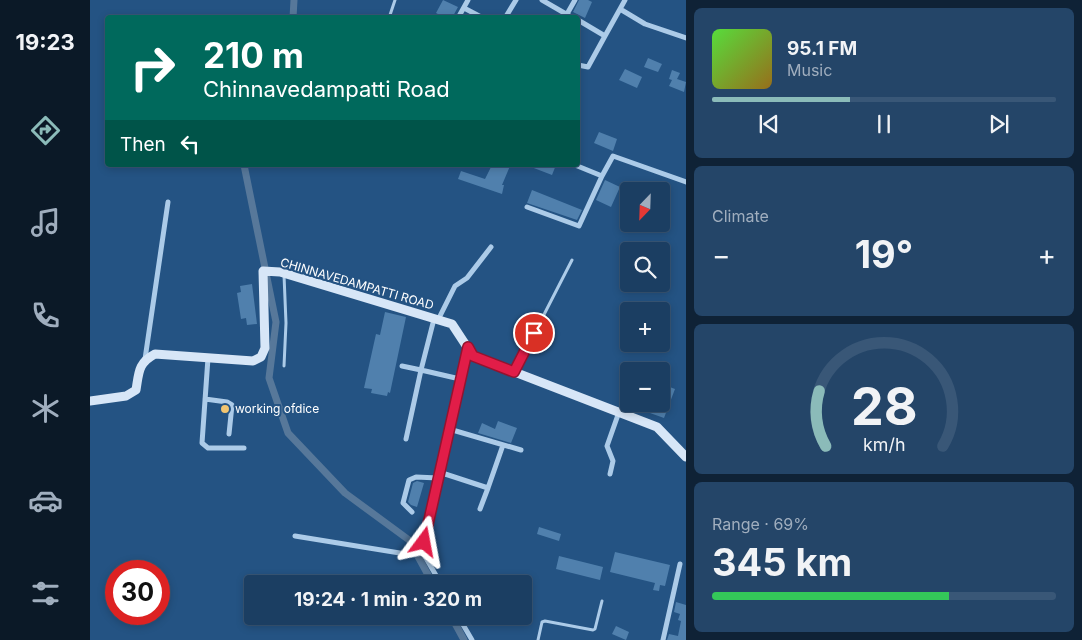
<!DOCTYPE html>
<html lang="en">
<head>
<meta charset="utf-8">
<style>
  body { margin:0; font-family:Inter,sans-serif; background:#244568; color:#f1f3f6; height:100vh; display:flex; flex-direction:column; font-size:19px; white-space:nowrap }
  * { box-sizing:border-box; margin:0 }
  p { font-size:16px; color:#a0aebe }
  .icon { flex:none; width:28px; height:28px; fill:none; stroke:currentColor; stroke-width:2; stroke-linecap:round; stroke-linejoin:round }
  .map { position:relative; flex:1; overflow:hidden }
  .details { display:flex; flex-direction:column; gap:8px; padding:8px; background:#0f2236; width:396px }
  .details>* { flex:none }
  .hud { position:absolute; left:15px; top:15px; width:475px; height:152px; border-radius:5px; box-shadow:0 2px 8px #0003,0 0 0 1px #395777; background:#00695c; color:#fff; overflow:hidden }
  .needle { width:32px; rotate:203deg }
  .tools { position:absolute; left:530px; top:182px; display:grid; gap:10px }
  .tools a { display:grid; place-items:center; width:50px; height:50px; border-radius:5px; background:#1b3e62; box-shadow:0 2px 8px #0003,0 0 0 1px #395777; font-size:25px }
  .speed { position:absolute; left:15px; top:560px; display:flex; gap:10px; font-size:25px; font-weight:700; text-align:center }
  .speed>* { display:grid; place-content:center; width:65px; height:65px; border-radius:50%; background:#1b3e62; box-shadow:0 2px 8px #0003,0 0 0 1px #395777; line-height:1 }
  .speed .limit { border:8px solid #d22; background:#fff; color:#111 }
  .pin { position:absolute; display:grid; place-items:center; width:42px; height:42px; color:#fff; margin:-21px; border:2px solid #fff; border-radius:50%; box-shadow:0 1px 5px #0007 }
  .me { position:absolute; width:55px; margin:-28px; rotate:13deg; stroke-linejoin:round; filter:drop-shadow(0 0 4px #0008) }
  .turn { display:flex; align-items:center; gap:18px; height:105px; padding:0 15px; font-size:22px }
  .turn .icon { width:65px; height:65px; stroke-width:2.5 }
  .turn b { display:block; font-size:35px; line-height:42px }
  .then { display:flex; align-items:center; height:48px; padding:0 15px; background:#0003; gap:10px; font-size:19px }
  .big { font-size:38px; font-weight:700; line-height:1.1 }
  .details .card { flex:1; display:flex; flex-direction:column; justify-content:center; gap:8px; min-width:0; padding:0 18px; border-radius:8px; background:#244568 }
  .details .dial { align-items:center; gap:0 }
  .dial svg { height:130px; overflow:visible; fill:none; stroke:#395777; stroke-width:7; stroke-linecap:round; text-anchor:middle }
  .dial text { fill:#f1f3f6; stroke:none }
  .song { display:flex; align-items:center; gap:15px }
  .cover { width:60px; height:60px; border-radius:8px; background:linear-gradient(135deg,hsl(110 70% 55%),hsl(40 70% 35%)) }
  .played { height:5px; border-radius:2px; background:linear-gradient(90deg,#8bbbb9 40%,#395777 40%) }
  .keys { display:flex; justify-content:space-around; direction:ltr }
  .heat { display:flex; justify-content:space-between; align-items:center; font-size:28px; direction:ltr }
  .charge { height:8px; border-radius:4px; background:linear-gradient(90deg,#34c759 69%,#395777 0) }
  .trip { position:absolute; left:154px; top:575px; width:288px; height:50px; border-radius:5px; background:#1b3e62; box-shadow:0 2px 8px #0003,0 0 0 1px #395777; font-weight:700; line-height:50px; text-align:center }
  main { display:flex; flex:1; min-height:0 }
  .menu { display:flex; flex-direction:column; width:90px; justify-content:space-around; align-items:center; background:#0b1927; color:#a0aebe }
  .menu .icon { width:35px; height:35px }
  .menu .active { color:#8bbbb9 }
  .menu b { font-size:22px; color:#f1f3f6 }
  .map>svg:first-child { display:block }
</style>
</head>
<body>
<main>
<nav class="menu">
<b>19:23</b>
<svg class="icon active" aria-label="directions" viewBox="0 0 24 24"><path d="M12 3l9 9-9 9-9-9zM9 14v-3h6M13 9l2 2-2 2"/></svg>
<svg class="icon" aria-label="music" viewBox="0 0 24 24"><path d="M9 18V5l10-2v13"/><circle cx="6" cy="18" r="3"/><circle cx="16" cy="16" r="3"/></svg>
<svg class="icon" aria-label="phone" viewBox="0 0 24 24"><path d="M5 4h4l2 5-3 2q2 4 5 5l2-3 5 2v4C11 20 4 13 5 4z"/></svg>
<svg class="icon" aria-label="climate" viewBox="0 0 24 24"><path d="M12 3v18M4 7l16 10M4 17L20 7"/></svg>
<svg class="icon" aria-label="car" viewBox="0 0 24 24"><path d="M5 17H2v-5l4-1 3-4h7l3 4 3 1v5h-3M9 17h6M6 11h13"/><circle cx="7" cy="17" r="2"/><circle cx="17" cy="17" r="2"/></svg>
<svg class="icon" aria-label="filters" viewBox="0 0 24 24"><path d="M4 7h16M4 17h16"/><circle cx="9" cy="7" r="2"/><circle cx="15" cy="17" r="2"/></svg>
</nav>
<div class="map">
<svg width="596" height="640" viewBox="0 0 596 640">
  <rect width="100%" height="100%" fill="#245383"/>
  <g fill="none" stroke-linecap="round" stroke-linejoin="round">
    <path stroke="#57789a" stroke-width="7" d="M203 18 204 0
      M154 165 186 322 179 378 198 433 255 493 319 540 343 584
      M361 616 374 640"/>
  </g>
  <path fill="#5080ad" d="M353 0 368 7 362 18H356L346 13Z
    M489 0H498L502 2 495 18 483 12Z
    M558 58 572 64 568 72 554 67Z
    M535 69 552 77 547 88 529 80Z
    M582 70 590 73 587 79 596 82 594 92 579 86 582 80 579 79Z
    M509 132 527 139 523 151 504 143Z
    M402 165 420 166 412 185H414L412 194 368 179 371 171 395 179Z
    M436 165H466L462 175Z
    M515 180 530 187 521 207 506 200Z
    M442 190 492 210 487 220 437 203Z
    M162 284 167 324 157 325 156 318 151 319 147 293 151 292 150 286Z
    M295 312 316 317 300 393 298 392 297 396 281 393 282 389 274 388 286 334 290 335Z
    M577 386 585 389 574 418 560 413 563 404H571V395L574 396Z
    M408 421 427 428 421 443 388 433 392 423 405 429Z
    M327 481 334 483 327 507 321 505 318 502 323 483Z
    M449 527 471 534 469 541 447 534Z
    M525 552 580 565 575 586 570 585 569 591 563 590 565 583 520 572Z
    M469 556 513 567 510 580 466 569Z
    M586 602 596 605V640H577L579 634 588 636 591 621 588 620 590 614 584 612Z
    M526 626 539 632 536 640 522 634Z"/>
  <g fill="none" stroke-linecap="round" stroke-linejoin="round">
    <path stroke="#accbe8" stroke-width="3" d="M299 18 305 0
      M194 275 196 323 194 366
      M425 371 482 260
      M448 640 452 622 455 621 503 630 505 629 512 601"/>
    <path stroke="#accbe8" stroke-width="5" d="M452 0 483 18
      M374 8 393 18
      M530 9 555 24 596 38
      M477 14 485 0
      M368 18 378 0
      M415 18 426 0
      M488 20 515 36 498 67 488 65
      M515 36 535 0
      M485 165 512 176 523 156 596 182
      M437 207 489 226 512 176
      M344 319 331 370 370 379
      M348 320 365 286 377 278 401 247
      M118 358 112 443 118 448H154
      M55 359 78 202
      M312 366 331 370 316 439
      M115 399 137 402 142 405 139 434
      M359 429 431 450
      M349 472 398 488 413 445
      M520 474 523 461 517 446 529 412
      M390 509 398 488
      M322 512 313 503 319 480 326 477 348 478
      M205 536 322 555 333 553
      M351 584 333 553 334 542 377 349
      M368 616 382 640
      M573 640 590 564"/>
    <path stroke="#d7e6f7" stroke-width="9" d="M0 401 36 396 46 390C49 372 48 363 65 354L163 361 171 357 175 348 173 271 190 272 362 324 383 356 567 427 596 457"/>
  </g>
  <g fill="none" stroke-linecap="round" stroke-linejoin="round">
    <defs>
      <path id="route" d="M334 542 378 347 383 356 424 372 444 333"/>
    </defs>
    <use href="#route" stroke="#92132f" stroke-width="12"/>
    <use href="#route" stroke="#e11d48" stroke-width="9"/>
  </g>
  <circle fill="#f2c570" stroke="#245383" stroke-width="2" cx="135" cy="409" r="5"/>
  <g text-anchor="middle" stroke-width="4" stroke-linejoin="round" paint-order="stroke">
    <g font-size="12" fill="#fff" stroke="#245383">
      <text transform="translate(267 284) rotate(16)" y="4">CHINNAVEDAMPATTI ROAD</text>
    </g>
    <g font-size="12" fill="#fff" stroke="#245383" text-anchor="start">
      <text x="145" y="413">working ofdice</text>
    </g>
  </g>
</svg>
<div class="tools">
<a><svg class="needle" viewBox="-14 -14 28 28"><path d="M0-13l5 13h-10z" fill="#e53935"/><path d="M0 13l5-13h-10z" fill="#a0aebe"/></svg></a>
<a><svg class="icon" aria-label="search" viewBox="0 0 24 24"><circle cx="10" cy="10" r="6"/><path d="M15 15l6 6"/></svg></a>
<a>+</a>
<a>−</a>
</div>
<div class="speed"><div class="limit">30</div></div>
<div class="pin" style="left:444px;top:333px;background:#d93025"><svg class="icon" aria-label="arrive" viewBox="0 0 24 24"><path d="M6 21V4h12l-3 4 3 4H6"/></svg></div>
<svg class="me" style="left:334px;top:542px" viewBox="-20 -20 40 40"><path d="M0-17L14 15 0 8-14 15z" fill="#e11d48" stroke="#fff" stroke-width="4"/></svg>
<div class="trip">19:24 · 1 min · 320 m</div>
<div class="hud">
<div class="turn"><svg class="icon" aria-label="right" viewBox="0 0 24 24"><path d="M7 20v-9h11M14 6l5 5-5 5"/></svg><div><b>210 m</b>Chinnavedampatti Road</div></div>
<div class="then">Then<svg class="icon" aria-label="left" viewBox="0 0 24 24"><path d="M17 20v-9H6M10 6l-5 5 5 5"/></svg></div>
</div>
</div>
<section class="details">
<div class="card">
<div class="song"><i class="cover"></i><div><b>95.1 FM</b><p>Music</p></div></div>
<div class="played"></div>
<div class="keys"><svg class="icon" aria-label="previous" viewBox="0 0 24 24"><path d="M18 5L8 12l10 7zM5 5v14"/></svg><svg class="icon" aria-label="pause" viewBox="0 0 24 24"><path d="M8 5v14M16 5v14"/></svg><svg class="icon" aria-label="next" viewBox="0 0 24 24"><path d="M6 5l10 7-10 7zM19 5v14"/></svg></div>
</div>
<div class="card"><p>Climate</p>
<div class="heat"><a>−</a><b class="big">19°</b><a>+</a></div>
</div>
<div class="card dial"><svg viewBox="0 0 100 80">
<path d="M14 69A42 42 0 1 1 86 69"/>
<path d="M14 69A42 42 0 0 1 10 35" stroke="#8bbbb9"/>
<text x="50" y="56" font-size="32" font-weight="700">28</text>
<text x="50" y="72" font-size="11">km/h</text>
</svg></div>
<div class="card"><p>Range · 69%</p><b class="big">345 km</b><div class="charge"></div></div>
</section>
</main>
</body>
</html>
